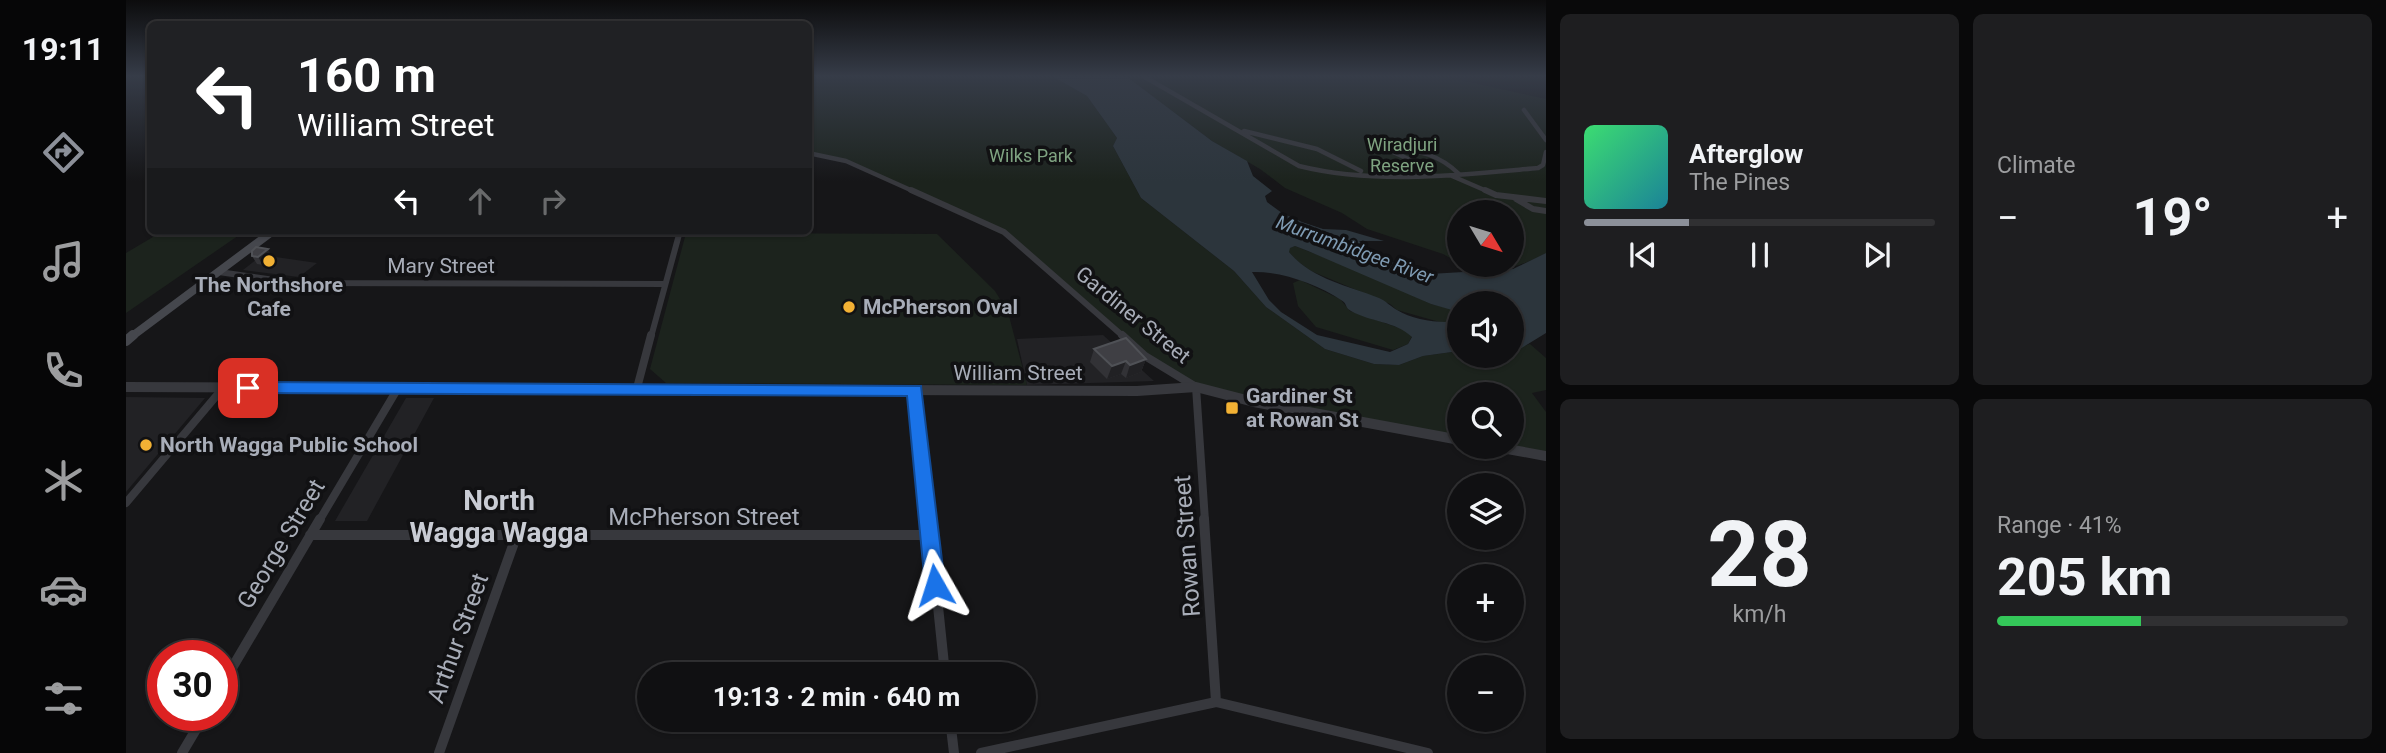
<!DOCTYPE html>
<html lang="en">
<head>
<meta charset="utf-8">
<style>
  body { margin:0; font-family:Roboto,sans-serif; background:#1e1e20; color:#f1f3f6; height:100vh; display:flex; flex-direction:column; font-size:26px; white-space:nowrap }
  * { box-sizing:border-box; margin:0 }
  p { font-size:23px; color:#9c9d9f }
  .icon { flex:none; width:38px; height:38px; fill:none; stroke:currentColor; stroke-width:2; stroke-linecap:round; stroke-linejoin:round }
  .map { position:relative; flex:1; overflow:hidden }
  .side { display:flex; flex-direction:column; gap:14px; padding:14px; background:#09090a; width:840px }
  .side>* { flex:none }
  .hud { position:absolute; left:21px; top:21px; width:665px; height:214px; border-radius:10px; box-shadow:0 2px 5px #0004,0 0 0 2px #303032; background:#202124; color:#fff; overflow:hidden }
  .needle { width:46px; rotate:128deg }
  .tools { position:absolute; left:1321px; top:200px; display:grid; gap:14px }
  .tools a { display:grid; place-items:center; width:77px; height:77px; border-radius:50%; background:#101012; box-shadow:0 2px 5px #0004,0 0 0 2px #303032; font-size:35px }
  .speed { position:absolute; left:21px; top:640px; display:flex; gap:14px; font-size:35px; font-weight:700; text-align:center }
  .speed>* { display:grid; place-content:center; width:91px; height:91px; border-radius:50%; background:#101012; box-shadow:0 2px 5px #0004,0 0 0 2px #303032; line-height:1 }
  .speed .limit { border:10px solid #d22; background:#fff; color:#111 }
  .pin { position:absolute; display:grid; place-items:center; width:60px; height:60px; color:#fff; margin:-30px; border-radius:14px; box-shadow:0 4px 10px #0006 }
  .me { position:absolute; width:77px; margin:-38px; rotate:354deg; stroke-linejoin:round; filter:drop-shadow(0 0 5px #0008) }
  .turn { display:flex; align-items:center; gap:24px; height:147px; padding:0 35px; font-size:32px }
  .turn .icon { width:91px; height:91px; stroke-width:2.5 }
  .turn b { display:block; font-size:49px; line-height:60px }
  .lanes { display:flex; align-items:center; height:66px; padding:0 35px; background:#0003; justify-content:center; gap:35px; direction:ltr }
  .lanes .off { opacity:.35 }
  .big { font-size:52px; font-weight:700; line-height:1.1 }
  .side .widget { flex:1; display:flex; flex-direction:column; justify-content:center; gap:10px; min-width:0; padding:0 24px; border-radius:10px; background:#1e1e20 }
  .side .dial { align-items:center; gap:0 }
  .dial b { font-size:91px; line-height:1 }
  .song { display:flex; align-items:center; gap:21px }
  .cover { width:84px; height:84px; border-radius:10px; background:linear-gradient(135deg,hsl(140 70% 55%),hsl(190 70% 35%)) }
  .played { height:7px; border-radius:4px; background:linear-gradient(90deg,#8c9099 30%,#303032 30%) }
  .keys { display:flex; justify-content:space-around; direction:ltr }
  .heat { display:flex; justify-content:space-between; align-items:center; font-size:38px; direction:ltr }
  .charge { height:10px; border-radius:5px; background:linear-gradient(90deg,#34c759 41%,#303032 0) }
  .side .tiles { flex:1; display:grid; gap:14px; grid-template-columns:repeat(2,1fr) }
  .trip { position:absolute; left:511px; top:662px; width:399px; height:70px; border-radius:35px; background:#101012; box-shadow:0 2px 5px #0004,0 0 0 2px #303032; font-weight:700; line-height:70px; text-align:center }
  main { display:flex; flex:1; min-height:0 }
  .tab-bar { display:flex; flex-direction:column; width:126px; justify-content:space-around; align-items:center; background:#060607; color:#9c9d9f }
  .tab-bar .icon { width:49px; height:49px }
  .tab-bar .on { color:#8c9099 }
  .tab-bar b { font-size:32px; color:#f1f3f6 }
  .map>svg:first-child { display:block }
</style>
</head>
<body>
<main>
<nav class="tab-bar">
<b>19:11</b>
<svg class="icon on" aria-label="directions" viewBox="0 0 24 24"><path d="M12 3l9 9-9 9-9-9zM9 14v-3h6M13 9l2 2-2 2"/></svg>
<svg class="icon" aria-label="music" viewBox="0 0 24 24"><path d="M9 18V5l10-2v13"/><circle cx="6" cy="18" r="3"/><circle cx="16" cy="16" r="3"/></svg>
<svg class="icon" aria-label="phone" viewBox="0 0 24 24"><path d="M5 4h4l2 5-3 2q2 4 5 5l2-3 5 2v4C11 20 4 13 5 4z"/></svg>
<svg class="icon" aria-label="climate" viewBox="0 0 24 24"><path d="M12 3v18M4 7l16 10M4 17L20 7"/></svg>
<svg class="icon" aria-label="car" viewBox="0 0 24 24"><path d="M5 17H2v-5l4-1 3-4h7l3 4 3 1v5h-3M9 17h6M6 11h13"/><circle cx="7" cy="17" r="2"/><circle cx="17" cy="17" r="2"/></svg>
<svg class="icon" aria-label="filters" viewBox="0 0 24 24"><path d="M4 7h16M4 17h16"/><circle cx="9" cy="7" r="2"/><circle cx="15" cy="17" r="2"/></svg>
</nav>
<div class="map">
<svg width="1420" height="753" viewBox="0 0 1420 753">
  <rect width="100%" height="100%" fill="#161618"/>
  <path fill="#222225" d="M136 255 191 263 173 277 117 270Z
    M977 335 1028 381 901 385 891 339Z
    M0 397 79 398 0 492Z
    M280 398H308L241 521H209Z"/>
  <path fill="#1c231d" d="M683 76H926L961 96 991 138 987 146 1015 198 1108 271 1140 307 1199 349 1248 364 1273 365 1297 356 1333 351 1334 355H1386V350L1404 344 1420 358V390L1406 393 1420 412V456L1386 446V394H1334L1333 440 1105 398 1033 367 888 240 720 161 683 153Z
    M1000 76H1315L1420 99V253C1395 267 1364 277 1336 264H1386V212H1334L1333 263 1317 254 1241 229 1216 213 1159 188 1134 169 1086 141Z
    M37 231H119L0 313V253Z
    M560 233 811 234 869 291 882 312 901 385 540 383 524 369Z
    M1169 246 1246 276 1305 304 1330 310 1333 312V321L1317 323 1271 310 1264 304 1185 271 1170 260 1163 252V248Z
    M1174 280 1214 299 1224 311 1279 330 1286 336 1282 344 1267 350 1190 327 1172 306 1167 283Z"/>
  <path fill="#2c353c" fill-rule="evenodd" d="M926 76H1000L1086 141 1121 161 1127 176 1146 191 1139 196 1141 202 1156 213 1176 222 1197 229 1220 230 1258 241H1233L1255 258 1304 274 1387 269 1420 253V333L1394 349 1386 350V303H1334L1333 312 1305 304 1182 251 1169 246 1164 248 1163 252C1187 280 1221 285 1253 298 1260 301 1264 306 1271 310 1287 320 1315 324 1333 321V351L1297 356 1273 365 1248 364 1199 349 1140 307 1108 271 1015 198 987 146 991 138 961 96ZM1126 272C1155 271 1191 284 1215 300 1222 304 1218 307 1225 311 1244 322 1269 321 1286 337L1282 344 1264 352 1191 335 1155 312 1143 300Z"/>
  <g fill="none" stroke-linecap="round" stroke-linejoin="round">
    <path stroke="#37383d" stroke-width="4.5" d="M1017 76 1173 166C1250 185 1334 175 1412 168L1417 165 1420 152
      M1398 110 1420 140
      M1118 131 1191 149 1235 171
      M682 153 720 161 789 192
      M1304 176 1300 167 1267 152C1291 147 1316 157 1333 174
      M1326 176 1363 192"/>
    <path stroke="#37383d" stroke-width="6" d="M785 190 878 232 998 337
      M1359 190 1370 195 1420 201
      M1390 199 1407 209 1420 211
      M93 272 169 283 539 284
      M525 337 554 231"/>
    <path stroke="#37383d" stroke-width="8" d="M996 335 1019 356 1070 387 1079 521
      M511 388 525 335
      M789 390 803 521
      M0 503 97 388
      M193 521 272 388"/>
    <path stroke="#37383d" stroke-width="10" d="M803 519 819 674
      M1078 519 1090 702
      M184 535H803
      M96 685 194 519
      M824 719 828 753
      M56 753 78 716
      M313 753 390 537
      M855 753 1090 702 1302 753"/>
    <path stroke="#37383d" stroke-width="10" d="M0 387 1011 391 1070 387 1128 402 1334 440
      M1365 446 1420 456"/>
    <path stroke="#45474d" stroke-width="8" d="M5 337 147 231"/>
    <path stroke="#45474d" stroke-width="10" d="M0 341 7 335"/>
  </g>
  <path fill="#323236" d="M126 256 147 258 137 265 131 264Z
    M968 349 1020 359 1015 372 1000 378 995 374 981 379 964 362Z"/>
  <path fill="#212124" d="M142 249 147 258 137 265 132 257Z
    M1020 359 1015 372 1000 378 1004 365Z
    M1000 361 995 374 981 379 986 366Z"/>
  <path fill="#3f3f44" stroke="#4f5156" stroke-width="2" d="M130 247 142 249 132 257 126 256V251Z
    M1000 338 1020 359 1004 365 1000 361 986 366 968 349Z"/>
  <linearGradient id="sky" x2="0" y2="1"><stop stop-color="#0c0c0d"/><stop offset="0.42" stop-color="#363c48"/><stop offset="1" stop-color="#363c48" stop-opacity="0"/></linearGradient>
  <rect width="1420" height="181" fill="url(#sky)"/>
  <path fill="#1a73e8" stroke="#114b97" stroke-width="2" d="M122 382 795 386 819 585 816 591 809 594 802 591 799 585 781 396 122 393 114 388Z"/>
  <g fill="#f2b134" stroke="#111113" stroke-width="2.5">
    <circle cx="143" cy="261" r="7"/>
    <circle cx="723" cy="307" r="7"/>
    <rect x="1099" y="401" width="14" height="14" rx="3.5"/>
    <circle cx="20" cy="445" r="7"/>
  </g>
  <g text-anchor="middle" stroke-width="7" stroke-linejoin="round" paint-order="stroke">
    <g font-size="18" fill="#7fa381" stroke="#111113">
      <text x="1276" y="151">Wiradjuri<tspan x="1276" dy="21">Reserve</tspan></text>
      <text x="905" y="162">Wilks Park</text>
    </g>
    <g font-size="19" font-style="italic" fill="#7f9bb3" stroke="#111113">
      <text transform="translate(1229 249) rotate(20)" y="7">Murrumbidgee River</text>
    </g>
    <g font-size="21" fill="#a8adb8" stroke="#111113">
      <text x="315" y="273">Mary Street</text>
      <text transform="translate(1007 315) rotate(39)" y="7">Gardiner Street</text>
      <text x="892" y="380">William Street</text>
    </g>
    <g font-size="21" font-weight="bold" fill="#a8adb8" stroke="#111113" text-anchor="start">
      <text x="143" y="292" text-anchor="middle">The Northshore<tspan x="143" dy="24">Cafe</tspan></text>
      <text x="737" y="314">McPherson Oval</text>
      <text x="1120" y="403">Gardiner St<tspan x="1120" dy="24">at Rowan St</tspan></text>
      <text x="34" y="452">North Wagga Public School</text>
    </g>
    <g font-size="24" fill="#a8adb8" stroke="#111113">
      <text x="578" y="525">McPherson Street</text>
      <text transform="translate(155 544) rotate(-59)" y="8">George Street</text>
      <text transform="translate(1061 546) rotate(-94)" y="8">Rowan Street</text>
      <text transform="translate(332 638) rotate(-70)" y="8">Arthur Street</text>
    </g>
    <g font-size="28" font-weight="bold" fill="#c9ccd4" stroke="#111113">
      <text x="373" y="510">North<tspan x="373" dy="32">Wagga Wagga</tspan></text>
    </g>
  </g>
</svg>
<div class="tools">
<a><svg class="needle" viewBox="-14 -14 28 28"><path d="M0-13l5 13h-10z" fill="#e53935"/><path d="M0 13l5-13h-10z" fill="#9c9d9f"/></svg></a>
<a><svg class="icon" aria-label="sound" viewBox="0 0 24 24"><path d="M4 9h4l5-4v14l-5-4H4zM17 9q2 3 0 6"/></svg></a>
<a><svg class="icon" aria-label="search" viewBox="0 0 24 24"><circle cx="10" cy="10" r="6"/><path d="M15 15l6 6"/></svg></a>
<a><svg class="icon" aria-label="layers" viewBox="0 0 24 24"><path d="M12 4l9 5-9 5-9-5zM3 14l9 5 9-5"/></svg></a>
<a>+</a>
<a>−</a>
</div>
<div class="speed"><div class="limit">30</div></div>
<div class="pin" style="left:122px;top:388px;background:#d93025"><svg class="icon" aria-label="arrive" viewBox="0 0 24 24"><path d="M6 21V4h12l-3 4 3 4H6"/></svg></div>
<svg class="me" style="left:809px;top:585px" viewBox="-20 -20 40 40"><path d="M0-17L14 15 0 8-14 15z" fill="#1a73e8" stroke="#fff" stroke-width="4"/></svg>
<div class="trip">19:13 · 2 min · 640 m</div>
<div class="hud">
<div class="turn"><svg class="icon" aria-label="left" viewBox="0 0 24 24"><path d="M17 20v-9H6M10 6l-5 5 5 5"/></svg><div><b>160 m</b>William Street</div></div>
<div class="lanes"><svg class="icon" aria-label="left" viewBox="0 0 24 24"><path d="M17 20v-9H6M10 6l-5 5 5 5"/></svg><svg class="icon off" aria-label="ahead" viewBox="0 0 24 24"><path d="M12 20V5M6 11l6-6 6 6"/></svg><svg class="icon off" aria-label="right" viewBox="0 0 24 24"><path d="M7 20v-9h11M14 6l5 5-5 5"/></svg></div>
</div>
</div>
<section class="side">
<div class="tiles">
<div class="widget">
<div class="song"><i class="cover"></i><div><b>Afterglow</b><p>The Pines</p></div></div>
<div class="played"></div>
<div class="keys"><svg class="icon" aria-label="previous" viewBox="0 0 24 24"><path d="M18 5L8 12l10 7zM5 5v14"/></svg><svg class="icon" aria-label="pause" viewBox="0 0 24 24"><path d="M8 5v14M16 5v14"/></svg><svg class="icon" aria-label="next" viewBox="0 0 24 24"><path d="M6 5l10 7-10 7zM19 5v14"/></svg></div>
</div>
<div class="widget"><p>Climate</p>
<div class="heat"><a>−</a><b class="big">19°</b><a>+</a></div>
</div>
<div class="widget dial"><b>28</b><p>km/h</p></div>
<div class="widget"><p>Range · 41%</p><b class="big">205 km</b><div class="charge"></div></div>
</div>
</section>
</main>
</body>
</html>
